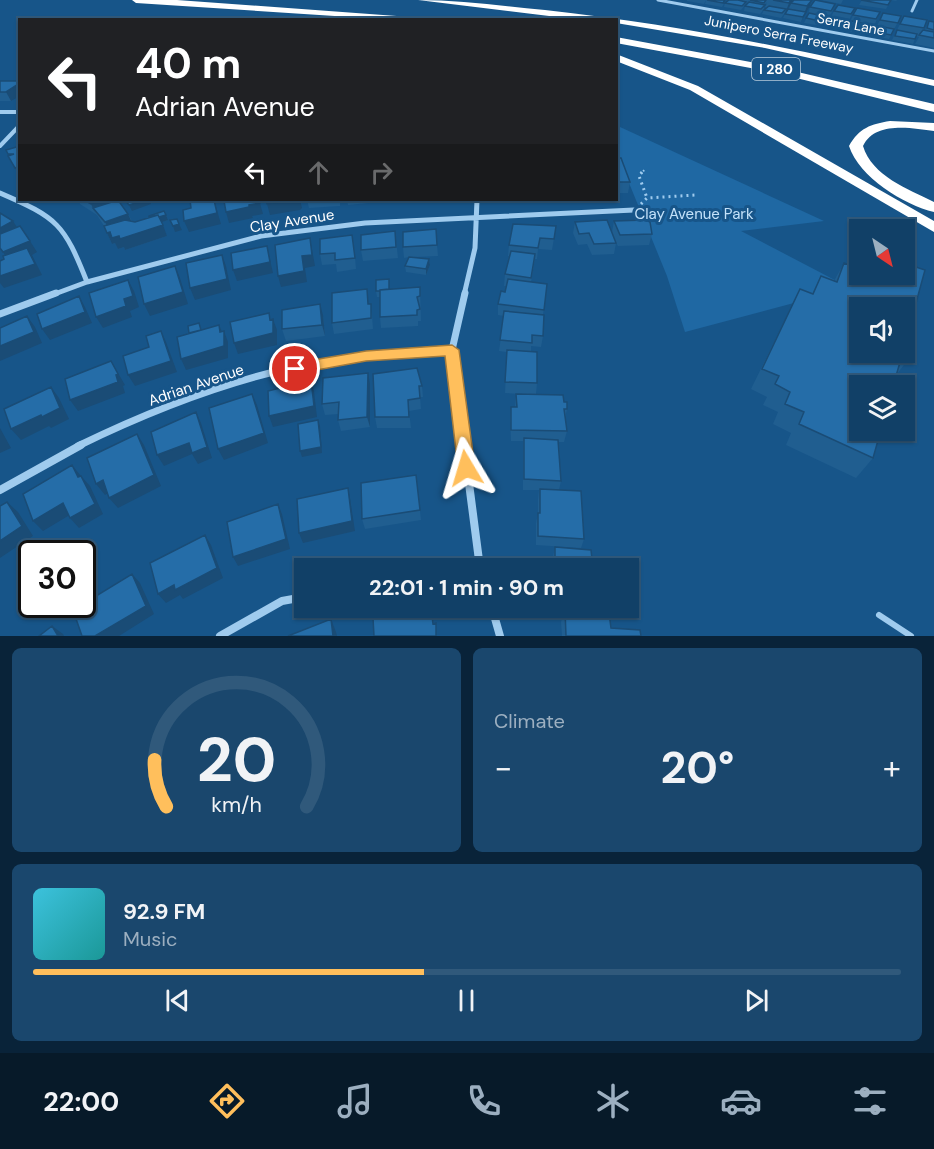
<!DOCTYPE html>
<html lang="en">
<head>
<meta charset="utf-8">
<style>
  body { margin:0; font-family:"DM Sans",sans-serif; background:#1a476d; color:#f1f3f6; height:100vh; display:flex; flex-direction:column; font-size:22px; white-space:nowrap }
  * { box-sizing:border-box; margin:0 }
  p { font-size:20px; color:#9cafc0 }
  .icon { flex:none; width:33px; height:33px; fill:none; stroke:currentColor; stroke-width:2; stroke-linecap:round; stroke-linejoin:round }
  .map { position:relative; height:636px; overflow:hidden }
  .sheet { display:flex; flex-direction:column; gap:12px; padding:12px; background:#092339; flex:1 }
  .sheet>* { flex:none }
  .banner { position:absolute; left:18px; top:18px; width:600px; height:183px; border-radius:0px; box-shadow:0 2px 4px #0004,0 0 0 2px #30597b; background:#202124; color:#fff; overflow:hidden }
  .needle { width:39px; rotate:145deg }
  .fabs { position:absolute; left:849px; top:219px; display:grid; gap:12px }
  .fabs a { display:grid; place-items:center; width:66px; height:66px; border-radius:0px; background:#114067; box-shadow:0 2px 4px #0004,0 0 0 2px #30597b; font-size:30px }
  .speed { position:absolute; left:18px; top:540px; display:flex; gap:12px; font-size:30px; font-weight:700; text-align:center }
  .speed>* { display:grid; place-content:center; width:78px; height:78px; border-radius:50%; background:#114067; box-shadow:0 2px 4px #0004,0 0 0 2px #30597b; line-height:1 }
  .speed .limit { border:3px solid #111; border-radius:9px; background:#fff; color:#111 }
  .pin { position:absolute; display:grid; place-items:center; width:51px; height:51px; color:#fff; margin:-26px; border:3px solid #fff; border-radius:50%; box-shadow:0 2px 6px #0007 }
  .me { position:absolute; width:66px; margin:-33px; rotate:353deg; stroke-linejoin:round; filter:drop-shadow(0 0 4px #0008) }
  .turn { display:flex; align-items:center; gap:21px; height:126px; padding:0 18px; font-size:27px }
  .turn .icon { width:78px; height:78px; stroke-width:2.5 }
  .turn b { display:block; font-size:42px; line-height:51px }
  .lanes { display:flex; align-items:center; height:57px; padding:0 18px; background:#0003; justify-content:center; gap:30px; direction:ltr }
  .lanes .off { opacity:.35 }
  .big { font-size:45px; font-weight:700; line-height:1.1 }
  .sheet .widget { flex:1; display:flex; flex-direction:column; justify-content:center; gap:9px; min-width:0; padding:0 21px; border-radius:9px; background:#1a476d }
  .sheet .dial { align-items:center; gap:0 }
  .dial svg { height:156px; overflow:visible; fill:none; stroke:#30597b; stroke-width:7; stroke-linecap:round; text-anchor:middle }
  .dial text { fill:#f1f3f6; stroke:none }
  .song { display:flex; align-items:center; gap:18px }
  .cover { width:72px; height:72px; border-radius:9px; background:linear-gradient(135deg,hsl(190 70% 55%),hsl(180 70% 35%)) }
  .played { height:6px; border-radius:3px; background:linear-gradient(90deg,#ffbf5c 45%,#30597b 45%) }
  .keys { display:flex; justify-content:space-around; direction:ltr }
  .heat { display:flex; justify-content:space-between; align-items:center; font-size:33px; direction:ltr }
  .sheet .tiles { flex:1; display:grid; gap:12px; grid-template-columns:1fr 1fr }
  .widget:last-child { grid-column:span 2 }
  .trip { position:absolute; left:294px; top:558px; width:345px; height:60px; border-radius:0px; background:#114067; box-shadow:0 2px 4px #0004,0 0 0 2px #30597b; font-weight:700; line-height:60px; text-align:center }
  .dock { display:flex; height:96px; justify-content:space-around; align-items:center; background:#071a29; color:#9cafc0 }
  .dock .icon { width:42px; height:42px }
  .dock .current { color:#ffbf5c }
  .dock b { font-size:27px; color:#f1f3f6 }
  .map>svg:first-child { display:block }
</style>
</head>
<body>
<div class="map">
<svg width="934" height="636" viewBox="0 0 934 636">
  <rect width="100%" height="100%" fill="#175589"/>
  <path fill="#1f68a3" d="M620 127 824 221 741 231 850 288 685 332 667 276 618 156 617 146Z"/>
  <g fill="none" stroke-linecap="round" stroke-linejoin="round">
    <path stroke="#9fcbee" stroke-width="2" stroke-dasharray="1.5 2" stroke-linecap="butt" d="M641 174 645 169"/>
    <path stroke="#9fcbee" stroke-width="3" stroke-dasharray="2 4" stroke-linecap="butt" d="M642 172 639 176 647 198
      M641 204 647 198 696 195"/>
    <path stroke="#9fcbee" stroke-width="6" d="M879 615 911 636"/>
    <path stroke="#9fcbee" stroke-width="3" d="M658 0 934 51
      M912 11 917 0"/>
    <path stroke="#9fcbee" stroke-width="4" d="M0 112H20
      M0 146 20 125"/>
    <path stroke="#9fcbee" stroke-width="5" d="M0 193C58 218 64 224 87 282
      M52 295 87 282 261 236 365 223 634 210
      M464 295 475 248 477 200"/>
    <path stroke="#9fcbee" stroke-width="7" d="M0 314 56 293
      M78 446C152 410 233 378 315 363 360 355 406 353 452 350
      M464 446 452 350 465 293"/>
    <path stroke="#9fcbee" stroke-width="8" d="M464 445 480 568
      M0 490 81 445
      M446 568 478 562
      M492 608 500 636
      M220 636 282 601 304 597"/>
    <path fill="#fff" fill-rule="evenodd" d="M132 0H177L451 20H396L136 3Z
      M418 0C460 0 502 6 545 10 676 24 805 51 934 80V86L765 48 616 23V20H582Z
      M616 37 772 66 934 104V112L772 72 616 43Z
      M616 54 698 86 934 221V232L690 90 616 61Z
      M890 121 934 123V131C911 128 875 121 863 146 872 176 908 189 934 202V212C904 205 859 177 849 146 859 128 871 124 890 121Z"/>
  </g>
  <path fill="#205e90" d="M687 0H793L792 2 812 0 809 8 805 14 801 22 783 18 785 14 789 9 790 6 781 18 762 14 764 10 767 8 765 7 767 2 764 5V9L760 14 744 11 745 6 749 0 741 10 724 7 725 3 728 1 726 0 722 7 705 4 706 0 704 4 687 1Z
    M821 0H843L841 4Z
    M862 0H897L896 1 891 0 886 9 859 5Z
    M835 4 832 12 823 26 804 23 808 15 810 7Z
    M855 8 851 16 848 23H847L844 30 825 27 827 22 831 17 834 11Z
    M880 12 874 26H877L883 13 901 16 889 39 868 35 872 28 869 27 866 35 847 31 851 24H849L853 15Z
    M904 16 927 20 924 30H925L929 21 934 22V48L915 44 919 37 916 36 913 44 892 40Z
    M0 81H20L11 101H0Z
    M616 158 630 182 628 193H616Z
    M75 200H115L128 214 132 221 135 222 166 215 168 220 161 222 167 236 125 250 124 247 118 249 115 243 112 244 104 226 97 215 80 204 78 200Z
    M307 200H340V206L309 208Z
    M347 200H379V202L348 205Z
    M397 200H422L397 202Z
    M614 221 652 234 649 245 618 246 616 243 614 254 592 255 587 244 578 245 573 233 575 222 612 232Z
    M556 226 552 250 538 249 537 259H535L531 282 547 284 543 315V336L541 347 531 346V351L537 383 536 394 564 402 567 409 565 418 567 431 564 442H559L561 481 559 490 584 539 581 548 536 545V523L538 513V499L539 490H523V441H511L510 418 511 407H515L516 394H524L505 393 507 352 499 351 504 316 498 315V304L505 292 506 286H504L505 274 509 256H508L509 245Z
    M395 231 398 258 363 261 361 250Z
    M437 245 438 256 414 257 429 259 430 265 426 275 406 272 405 266 409 257 404 258 403 247Z
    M354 246 356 269 337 272 336 264 322 265 320 254Z
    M860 262V274L905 343 907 361 897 374 873 458 856 478 786 445 791 433 773 424 778 412 763 405 767 397 751 389 800 289 812 294 821 276 834 281 844 263 856 268Z
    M420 287 421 321H418V326L381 328 380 317V297H377L376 291 390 289Z
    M369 304 372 315 373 329 334 334 332 323Z
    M323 315 325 336 286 341 282 329Z
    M373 374 422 386 423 397H420L421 409 409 411 411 428H377L375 417Z
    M370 384V427L341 431 338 420 339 414 325 415 322 404Z
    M416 475 421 520 365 529 362 519Z
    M555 547 593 568H553V557Z
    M551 608H594L593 612 611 628 641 636H562L561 622 564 613 552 611Z"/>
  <path fill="#1a4c76" d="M791 0H793L790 6 786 11 789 3Z
    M812 0 809 8 805 14 801 22 807 6Z
    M20 83V96L11 101 6 92Z
    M20 166V174L15 168Z
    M101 200H115L117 206 93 208 96 215 91 204Z
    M145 200H149L151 204 132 211 129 205Z
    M214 200 221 224 189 232 184 221Z
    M259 200 263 214 252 216 253 218 229 223 226 212 249 205Z
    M293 200H300L302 208 300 210 270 215 267 204Z
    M128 214 133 225H163L167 236 125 250 124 247 118 249 115 243 112 244 107 233 110 232 105 222Z
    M166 215 168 220 153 225 150 220Z
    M13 221 20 232 0 243V228Z
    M179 224 182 230 175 232 173 226Z
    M310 238 315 266 305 268 307 282 281 287 278 276 302 256Z
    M30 241 37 252 32 255 42 275 4 288 0 283V276L10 263 3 252Z
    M267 246 273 273 237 281 233 270Z
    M222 255 226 266 231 290 195 300 190 288Z
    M429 259 430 265 426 275V269Z
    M175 266 180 278 188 304 150 316 144 304Z
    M128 280 134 291 139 307 130 311 132 317 103 328 96 317 124 299Z
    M79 296 85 307 92 323 50 340 42 329Z
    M320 304 323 315 325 336 322 325Z
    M27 316 35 327 42 343 0 361V346Z
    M273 319 277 330V345L238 354 234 343 273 327Z
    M219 325 224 337V331L228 342V358L186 370 181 359 220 332Z
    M161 331 166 342 177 372 135 386 128 375Z
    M111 361 125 385 123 386 125 393 78 411 70 400Z
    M368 373 370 384V427L367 417Z
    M311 380 314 391 317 417 273 427 269 416Z
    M51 387 59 398 69 419 51 428 49 426 21 440 11 429Z
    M252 394 257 405 268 443 224 460 218 449Z
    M196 412 201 423 212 458 198 464 192 454 164 466 157 455Z
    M318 420 320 426 322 453 302 457 300 451Z
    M0 428 11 448 0 453Z
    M137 434 144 445 161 486 118 508 109 498Z
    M72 465 81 476 78 477Z
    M81 476 90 486 103 514 79 528 70 518Z
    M103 480 112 491 105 495 96 484Z
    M348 488 350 498 355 531 303 543 299 533Z
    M7 502 18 512 33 536 0 558V541Z
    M63 503 73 513 43 531 33 521Z
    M278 504 282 514 290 549 238 566 233 557Z
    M205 535 211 545 223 578 183 599 180 595 166 603 158 594Z
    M132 574 140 583 154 614 119 636H95Z
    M331 619 336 632 337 636H333Z
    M52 626 63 634 64 636H58Z"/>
  <path fill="#256da8" stroke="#1a4c76" stroke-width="1.5" fill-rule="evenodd" d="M707 0H725L723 3Z
    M729 0H738L746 2 742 6 725 3Z
    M750 0H766L764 3Z
    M773 0H791L789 3Z
    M794 0H812L807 6 791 3Z
    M815 0 835 4 831 11 810 7Z
    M861 0H891L888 5Z
    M749 2 765 5 761 9 745 6Z
    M838 5 855 8 851 14 834 11Z
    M769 6 786 9 782 13 764 10Z
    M857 8 880 12 876 19 853 15Z
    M788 9 806 12 803 17 785 14Z
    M809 13 828 17 824 22 806 18Z
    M883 13 901 16 898 23 880 20Z
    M904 16 927 20 924 28 900 24Z
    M831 17 847 20 846 26 827 22Z
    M852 21 870 25 868 30 849 26Z
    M929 21 934 22V30L927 28Z
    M873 25 894 29 891 35 870 31Z
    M897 30 917 34 915 39 895 36Z
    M923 30 934 32V38L919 35Z
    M0 81H20V83L6 92H0Z
    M20 146V166L15 168 8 156 14 154H8L6 150Z
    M616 158H621L630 182H616Z
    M84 200H101L91 204Z
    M118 200 128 214 105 222 93 208Z
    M125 200H145L129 205Z
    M190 200H214L217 213 184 221 183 210 191 208Z
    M234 200H259L260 203 249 205V207L226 212 224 201Z
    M266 200H293L267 204Z
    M164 211 166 215 159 217 158 215 149 217V216Z
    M0 213 13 221 0 228Z
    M158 215 163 225 120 239 119 236 112 238 110 232 107 233 104 226 125 220 135 222Z
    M177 219 179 224 173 226 170 220Z
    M607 220 616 243 594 244 589 233 579 234 575 222Z
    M646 220 650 222 652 234 620 235 614 221Z
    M513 224 556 226 554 239 540 238 538 248 509 245Z
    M20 226 30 241 3 252 0 248V234Z
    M436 229 437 245 403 247V232Z
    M395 231 396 247 361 250V235Z
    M352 235 355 258 335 260V253L320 254V239Z
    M310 238 312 255 302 256 304 271 278 276 275 245Z
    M267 246 270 262 233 270 231 253Z
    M27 248 35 264 0 276V261L4 259 3 256Z
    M511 251 535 254 531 278 505 274Z
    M222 255 227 279 190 288 186 263Z
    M409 257 429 259 426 269 405 266Z
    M844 263 859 269 860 267V274H904V263L925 270 905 343 911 345 907 361 901 359 893 386H860V430H881L873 458 799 424 804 412 785 404 790 392 775 384 779 376 762 369 800 289 813 294 821 276 837 282ZM860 308H904V352H860Z
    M175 266 183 292 144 304 138 277Z
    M389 279V289L380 290V291H376V280Z
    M508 279 547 284 544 310 498 304 501 291 505 292Z
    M128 280 133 296 124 299 126 306 96 317 89 293Z
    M420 287V296L417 297 420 309 417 310V315L380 317V290Z
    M367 289 368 304H371V318L332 323V293Z
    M79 296 85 312 42 329 37 314Z
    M320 304 322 325 282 329V310Z
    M504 311 544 315 543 336 532 335V343L500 340Z
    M269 313 270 320 273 319V333L234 343 230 322Z
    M27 316 34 332 0 346V328Z
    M199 323 201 330 189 333 188 326Z
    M219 325 220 332 224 331V346L181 359 177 337Z
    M161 331 171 361 128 375 123 356 149 347 146 336Z
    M507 350 537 352V383L505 382Z
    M111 361 118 374 116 375 118 382 70 400 65 379Z
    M417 368 422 386H419L420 398 408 400 409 417H375L373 374Z
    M368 373 367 417 338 420 339 402 322 404 323 378Z
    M311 380 314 406 269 416 268 391Z
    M51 387 60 408 42 417 41 415 11 429 4 409Z
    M252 394 264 433 218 449 209 408Z
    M516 394 563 395 564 402H567V409H564L567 431 511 430V407H517Z
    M196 412 207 447 192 453 189 443 157 455 151 432Z
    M318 420 321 447 300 451 298 424Z
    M137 434 154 475 109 498 103 480 96 484 87 458Z
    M524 438 558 440 561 481 524 479Z
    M72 465 78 477 81 476 95 504 70 518 63 503 33 521 23 494Z
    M416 475 420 510 362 519 361 483Z
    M348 488 352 521 299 533 297 499Z
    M540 489 581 491 584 539 538 536V513H540Z
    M7 502 22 526 0 541V506Z
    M278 504 286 539 233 557 227 522Z
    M205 535 217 568 175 590 174 585 158 594 150 563Z
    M555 547 591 550 593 568H555Z
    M132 574 146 606 95 636H82L73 610Z
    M417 608H431L433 624 436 623V636H374L373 618Z
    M565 610 609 613 611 628 640 630 641 636H566Z
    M331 619 333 636H288Z
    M52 626 58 636H39Z"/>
  <path fill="#ffbf5c" stroke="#a67c3c" stroke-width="1.5" d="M452 345 459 350 475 468 472 473 466 475 460 473 458 468 445 356 366 361 295 374 288 369 295 363 366 351Z"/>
  <g text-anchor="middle" stroke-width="6" stroke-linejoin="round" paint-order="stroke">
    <g font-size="14" fill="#fff" stroke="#175589">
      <text transform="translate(851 24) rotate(11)" y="5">Serra Lane</text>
      <text transform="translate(779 34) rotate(11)" y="5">Junipero Serra Freeway</text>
    </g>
    <rect fill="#175589" stroke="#b9ccdc" stroke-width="1.5" x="752" y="58" width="48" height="22" rx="4.5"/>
    <g font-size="14" font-weight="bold" fill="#fff">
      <text x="776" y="74">I 280</text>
    </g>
    <g font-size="15" fill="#c4e2fa" stroke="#175589">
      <text x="694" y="219">Clay Avenue Park</text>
    </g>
    <g font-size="15" fill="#fff" stroke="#175589">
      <text transform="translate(292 221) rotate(-9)" y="5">Clay Avenue</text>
      <text transform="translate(196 385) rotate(-19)" y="5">Adrian Avenue</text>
    </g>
  </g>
</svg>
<div class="fabs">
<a><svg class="needle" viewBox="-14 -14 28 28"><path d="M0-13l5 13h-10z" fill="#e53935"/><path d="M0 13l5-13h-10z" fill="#9cafc0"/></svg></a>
<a><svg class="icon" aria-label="sound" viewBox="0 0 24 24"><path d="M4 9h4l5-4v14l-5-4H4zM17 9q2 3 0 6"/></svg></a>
<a><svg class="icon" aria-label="layers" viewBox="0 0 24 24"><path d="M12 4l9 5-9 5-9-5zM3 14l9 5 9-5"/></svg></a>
</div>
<div class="speed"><div class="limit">30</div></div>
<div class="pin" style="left:295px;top:369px;background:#d93025"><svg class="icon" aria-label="arrive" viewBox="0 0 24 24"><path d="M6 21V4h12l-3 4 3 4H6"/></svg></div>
<svg class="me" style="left:466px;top:468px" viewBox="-20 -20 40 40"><path d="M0-17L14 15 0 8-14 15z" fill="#ffbf5c" stroke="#fff" stroke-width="4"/></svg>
<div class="trip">22:01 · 1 min · 90 m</div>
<div class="banner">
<div class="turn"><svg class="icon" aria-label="left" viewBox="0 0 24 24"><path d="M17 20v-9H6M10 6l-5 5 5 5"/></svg><div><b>40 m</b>Adrian Avenue</div></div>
<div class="lanes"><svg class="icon" aria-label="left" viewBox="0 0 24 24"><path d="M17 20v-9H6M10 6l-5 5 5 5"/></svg><svg class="icon off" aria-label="ahead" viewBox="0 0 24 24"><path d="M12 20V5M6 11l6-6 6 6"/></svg><svg class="icon off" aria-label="right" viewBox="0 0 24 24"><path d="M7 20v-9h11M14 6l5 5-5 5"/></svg></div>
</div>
</div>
<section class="sheet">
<div class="tiles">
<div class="widget dial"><svg viewBox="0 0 100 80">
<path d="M14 69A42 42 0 1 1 86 69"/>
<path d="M14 69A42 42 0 0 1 8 45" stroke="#ffbf5c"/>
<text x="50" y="56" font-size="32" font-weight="700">20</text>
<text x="50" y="72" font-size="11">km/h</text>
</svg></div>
<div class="widget"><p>Climate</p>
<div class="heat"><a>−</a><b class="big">20°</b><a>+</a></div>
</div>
<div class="widget">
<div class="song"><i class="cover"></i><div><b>92.9 FM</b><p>Music</p></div></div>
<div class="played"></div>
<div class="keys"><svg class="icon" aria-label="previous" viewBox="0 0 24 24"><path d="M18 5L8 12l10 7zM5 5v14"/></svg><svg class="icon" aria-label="pause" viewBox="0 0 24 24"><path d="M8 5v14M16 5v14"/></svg><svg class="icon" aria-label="next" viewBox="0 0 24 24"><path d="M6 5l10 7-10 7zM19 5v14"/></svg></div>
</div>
</div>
</section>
<nav class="dock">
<b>22:00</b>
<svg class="icon current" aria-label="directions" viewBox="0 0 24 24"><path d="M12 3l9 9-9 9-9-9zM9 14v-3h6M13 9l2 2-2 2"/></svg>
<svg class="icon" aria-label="music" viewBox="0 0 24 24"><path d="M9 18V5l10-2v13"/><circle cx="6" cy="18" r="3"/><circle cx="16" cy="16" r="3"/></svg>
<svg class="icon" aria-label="phone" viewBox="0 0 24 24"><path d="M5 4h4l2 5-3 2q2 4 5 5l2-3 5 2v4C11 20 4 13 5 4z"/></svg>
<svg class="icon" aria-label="climate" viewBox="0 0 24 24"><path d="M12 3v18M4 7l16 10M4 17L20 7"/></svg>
<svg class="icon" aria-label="car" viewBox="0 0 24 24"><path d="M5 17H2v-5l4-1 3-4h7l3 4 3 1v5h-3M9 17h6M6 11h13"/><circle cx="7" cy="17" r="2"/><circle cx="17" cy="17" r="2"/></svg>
<svg class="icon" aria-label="filters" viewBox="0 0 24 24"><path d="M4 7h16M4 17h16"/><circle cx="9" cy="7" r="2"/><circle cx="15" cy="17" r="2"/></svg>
</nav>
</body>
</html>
